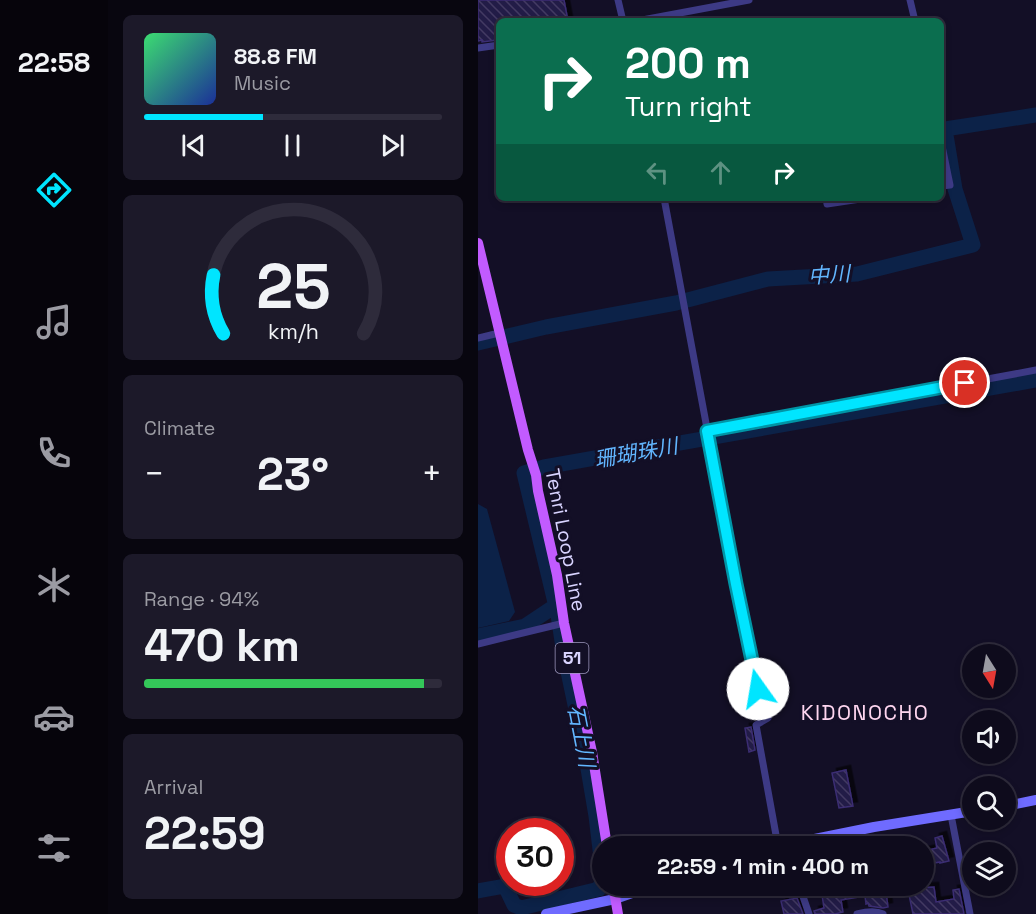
<!DOCTYPE html>
<html lang="en">
<head>
<meta charset="utf-8">
<style>
  body { margin:0; font-family:"Space Grotesk","Noto Sans JP",sans-serif; background:#1c1929; color:#f1f3f6; height:100vh; display:flex; flex-direction:column; font-size:22px; white-space:nowrap }
  * { box-sizing:border-box; margin:0 }
  p { font-size:20px; color:#9b9ba3 }
  .icon { flex:none; width:33px; height:33px; fill:none; stroke:currentColor; stroke-width:2; stroke-linecap:round; stroke-linejoin:round }
  .map { position:relative; flex:1; overflow:hidden }
  .drawer { display:flex; flex-direction:column; gap:15px; padding:15px; background:#08060f; width:370px }
  .drawer>* { flex:none }
  .guide { position:absolute; left:18px; top:18px; width:448px; height:183px; border-radius:9px; box-shadow:0 3px 9px #0003,0 0 0 2px #2e2b3b; background:#0b6e4f; color:#fff; overflow:hidden }
  .needle { width:39px; rotate:169deg }
  .buttons { position:absolute; left:484px; top:644px; display:grid; gap:12px }
  .buttons a { display:grid; place-items:center; width:54px; height:54px; border-radius:50%; background:#0e0b1c; box-shadow:0 3px 9px #0003,0 0 0 2px #2e2b3b; font-size:30px }
  .speed { position:absolute; left:18px; top:818px; display:flex; gap:12px; font-size:30px; font-weight:700; text-align:center }
  .speed>* { display:grid; place-content:center; width:78px; height:78px; border-radius:50%; background:#0e0b1c; box-shadow:0 3px 9px #0003,0 0 0 2px #2e2b3b; line-height:1 }
  .speed .limit { border:9px solid #d22; background:#fff; color:#111 }
  .pin { position:absolute; display:grid; place-items:center; width:51px; height:51px; color:#fff; margin:-26px; border:3px solid #fff; border-radius:50%; box-shadow:0 2px 6px #0007 }
  .me { position:absolute; width:66px; margin:-33px; rotate:347deg; stroke-linejoin:round; filter:drop-shadow(0 0 4px #0008) }
  .turn { display:flex; align-items:center; gap:21px; height:126px; padding:0 30px; font-size:27px }
  .turn .icon { width:78px; height:78px; stroke-width:2.5 }
  .turn b { display:block; font-size:42px; line-height:51px }
  .lanes { display:flex; align-items:center; height:57px; padding:0 30px; background:#0003; justify-content:center; gap:30px; direction:ltr }
  .lanes .off { opacity:.35 }
  .big { font-size:45px; font-weight:600; line-height:1.1 }
  .drawer .card { flex:1; display:flex; flex-direction:column; justify-content:center; gap:9px; min-width:0; padding:0 21px; border-radius:9px; background:#1c1929 }
  .drawer .dial { align-items:center; gap:0 }
  .dial svg { height:156px; overflow:visible; fill:none; stroke:#2e2b3b; stroke-width:7; stroke-linecap:round; text-anchor:middle }
  .dial text { fill:#f1f3f6; stroke:none }
  .song { display:flex; align-items:center; gap:18px }
  .cover { width:72px; height:72px; border-radius:9px; background:linear-gradient(135deg,hsl(140 70% 55%),hsl(230 70% 35%)) }
  .played { height:6px; border-radius:3px; background:linear-gradient(90deg,#00e5ff 40%,#2e2b3b 40%) }
  .keys { display:flex; justify-content:space-around; direction:ltr }
  .heat { display:flex; justify-content:space-between; align-items:center; font-size:33px; direction:ltr }
  .charge { height:9px; border-radius:4px; background:linear-gradient(90deg,#34c759 94%,#2e2b3b 0) }
  .trip { position:absolute; left:114px; top:836px; width:342px; height:60px; border-radius:30px; background:#0e0b1c; box-shadow:0 3px 9px #0003,0 0 0 2px #2e2b3b; font-weight:600; line-height:60px; text-align:center }
  main { display:flex; flex:1; min-height:0 }
  .tabs { display:flex; flex-direction:column; width:108px; justify-content:space-around; align-items:center; background:#06040b; color:#9b9ba3 }
  .tabs .icon { width:42px; height:42px }
  .tabs .active { color:#00e5ff }
  .tabs b { font-size:27px; color:#f1f3f6 }
  .map>svg:first-child { display:block }
</style>
</head>
<body>
<main>
<nav class="tabs">
<b>22:58</b>
<svg class="icon active" aria-label="directions" viewBox="0 0 24 24"><path d="M12 3l9 9-9 9-9-9zM9 14v-3h6M13 9l2 2-2 2"/></svg>
<svg class="icon" aria-label="music" viewBox="0 0 24 24"><path d="M9 18V5l10-2v13"/><circle cx="6" cy="18" r="3"/><circle cx="16" cy="16" r="3"/></svg>
<svg class="icon" aria-label="phone" viewBox="0 0 24 24"><path d="M5 4h4l2 5-3 2q2 4 5 5l2-3 5 2v4C11 20 4 13 5 4z"/></svg>
<svg class="icon" aria-label="climate" viewBox="0 0 24 24"><path d="M12 3v18M4 7l16 10M4 17L20 7"/></svg>
<svg class="icon" aria-label="car" viewBox="0 0 24 24"><path d="M5 17H2v-5l4-1 3-4h7l3 4 3 1v5h-3M9 17h6M6 11h13"/><circle cx="7" cy="17" r="2"/><circle cx="17" cy="17" r="2"/></svg>
<svg class="icon" aria-label="filters" viewBox="0 0 24 24"><path d="M4 7h16M4 17h16"/><circle cx="9" cy="7" r="2"/><circle cx="15" cy="17" r="2"/></svg>
</nav>
<section class="drawer">
<div class="card">
<div class="song"><i class="cover"></i><div><b>88.8 FM</b><p>Music</p></div></div>
<div class="played"></div>
<div class="keys"><svg class="icon" aria-label="previous" viewBox="0 0 24 24"><path d="M18 5L8 12l10 7zM5 5v14"/></svg><svg class="icon" aria-label="pause" viewBox="0 0 24 24"><path d="M8 5v14M16 5v14"/></svg><svg class="icon" aria-label="next" viewBox="0 0 24 24"><path d="M6 5l10 7-10 7zM19 5v14"/></svg></div>
</div>
<div class="card dial"><svg viewBox="0 0 100 80">
<path d="M14 69A42 42 0 1 1 86 69"/>
<path d="M14 69A42 42 0 0 1 9 39" stroke="#00e5ff"/>
<text x="50" y="56" font-size="32" font-weight="700">25</text>
<text x="50" y="72" font-size="11">km/h</text>
</svg></div>
<div class="card"><p>Climate</p>
<div class="heat"><a>−</a><b class="big">23°</b><a>+</a></div>
</div>
<div class="card"><p>Range · 94%</p><b class="big">470 km</b><div class="charge"></div></div>
<div class="card"><p>Arrival</p><b class="big">22:59</b></div>
</section>
<div class="map">
<svg width="558" height="914" viewBox="0 0 558 914">
  <defs>
    <pattern id="building-back-hatch" width="6" height="6" patternUnits="userSpaceOnUse" patternTransform="scale(1.5)"><rect width="6" height="6" fill="#241b47"/><path d="M-1 5l2 2M0 0l6 6M5-1l2 2" fill="none" stroke="#433b63"/></pattern>
    <filter id="shadow"><feDropShadow dx="4.5" dy="-4.5" stdDeviation="0" flood-color="#0009"/></filter>
  </defs>
  <rect width="100%" height="100%" fill="#130f26"/>
  <path fill="#0c2248" d="M0 504 9 509 37 612 31 621 0 628Z"/>
  <g fill="none" stroke-linecap="round" stroke-linejoin="round">
    <path stroke="#0c2248" stroke-width="15" d="M0 343 68 327 198 303 290 279 379 274 495 245 477 189 467 129 558 115
      M0 636 47 626 77 606
      M124 866 118 816 108 757 85 648 80 615 46 473 66 467 558 380
      M0 891 27 886 36 905 43 908 121 889 124 881"/>
  </g>
  <path fill="url(#building-back-hatch)" stroke="#3b2d73" stroke-width="1.5" filter="url(#shadow)" d="M0 0H86L90 21H21V35L18 36 19 40 4 42V40L0 41Z
    M273 727 277 750 271 752 267 728Z
    M368 770 375 806 361 808 354 773Z
    M464 836 471 861 462 863V862L456 863V862L446 864V851L459 848 457 838Z
    M264 885H277L279 894 267 896Z
    M327 885H407L410 907 405 908 391 906 390 903 388 904 387 896 363 900 365 912 357 914H337L336 911 346 908 344 895 331 897Z
    M429 885H439V888L456 887 458 902 476 899 475 890 481 889 486 914H435Z
    M319 898 325 914H306L303 901Z"/>
  <g fill="none" stroke-linecap="round" stroke-linejoin="round">
    <path stroke="#3d3a85" stroke-width="7" d="M140 0 145 21
      M432 0 437 21
      M159 21 271 0
      M0 48 21 45
      M464 146 472 185 464 186
      M186 198 258 584 275 667 290 718 278 725 300 846
      M348 198 349 204 389 198
      M0 338 21 333
      M229 431 558 370
      M0 644 86 623
      M473 815 492 914
      M321 885 331 914
      M379 914C387 912 397 910 405 914"/>
    <path stroke="#6f6bff" stroke-width="10" d="M528 806 558 800
      M302 846 396 827 495 811
      M68 914 137 899 177 885"/>
    <path stroke="#c25bff" stroke-width="10" d="M0 243 50 450 58 475 60 491 79 575 86 623 114 752 129 846
      M135 885 140 914"/>
  </g>
  <g fill="none" stroke-linecap="round" stroke-linejoin="round">
    <defs>
      <path id="route" d="M280 689 258 584 229 431 487 383"/>
    </defs>
    <use href="#route" stroke="#0095a6" stroke-width="15"/>
    <use href="#route" stroke="#00e5ff" stroke-width="10"/>
  </g>
  <g text-anchor="middle" stroke-width="6" stroke-linejoin="round" paint-order="stroke">
    <rect fill="#130f26" stroke="#9e99be" stroke-width="1.5" x="77.5" y="643" width="33" height="30" rx="4.5"/>
    <g font-size="18" font-weight="bold" fill="#d9d4ff">
      <text x="94" y="664">51</text>
    </g>
    <g font-size="20" fill="#d9d4ff" stroke="#130f26">
      <text transform="translate(88 540) rotate(79)" y="7">Tenri Loop Line</text>
    </g>
    <g font-size="21" font-style="italic" fill="#62b6ff" stroke="#130f26">
      <text transform="translate(351 275) rotate(-4)" y="7">中川</text>
      <text transform="translate(158 453) rotate(-10)" y="7">珊瑚珠川</text>
      <text transform="translate(103 736) rotate(79)" y="7">石上川</text>
    </g>
    <g font-size="21" letter-spacing="1.5" fill="#ffd6f0" stroke="#130f26">
      <text x="387" y="720">KIDONOCHO</text>
    </g>
  </g>
</svg>
<div class="buttons">
<a><svg class="needle" viewBox="-14 -14 28 28"><path d="M0-13l5 13h-10z" fill="#e53935"/><path d="M0 13l5-13h-10z" fill="#9b9ba3"/></svg></a>
<a><svg class="icon" aria-label="sound" viewBox="0 0 24 24"><path d="M4 9h4l5-4v14l-5-4H4zM17 9q2 3 0 6"/></svg></a>
<a><svg class="icon" aria-label="search" viewBox="0 0 24 24"><circle cx="10" cy="10" r="6"/><path d="M15 15l6 6"/></svg></a>
<a><svg class="icon" aria-label="layers" viewBox="0 0 24 24"><path d="M12 4l9 5-9 5-9-5zM3 14l9 5 9-5"/></svg></a>
</div>
<div class="speed"><div class="limit">30</div></div>
<div class="pin" style="left:487px;top:383px;background:#d93025"><svg class="icon" aria-label="arrive" viewBox="0 0 24 24"><path d="M6 21V4h12l-3 4 3 4H6"/></svg></div>
<svg class="me" style="left:280px;top:689px" viewBox="-20 -20 40 40"><circle r="19" fill="#fff"/><path d="M0-13L10 11 0 6-10 11z" fill="#00e5ff"/></svg>
<div class="trip">22:59 · 1 min · 400 m</div>
<div class="guide">
<div class="turn"><svg class="icon" aria-label="right" viewBox="0 0 24 24"><path d="M7 20v-9h11M14 6l5 5-5 5"/></svg><div><b>200 m</b>Turn right</div></div>
<div class="lanes"><svg class="icon off" aria-label="left" viewBox="0 0 24 24"><path d="M17 20v-9H6M10 6l-5 5 5 5"/></svg><svg class="icon off" aria-label="ahead" viewBox="0 0 24 24"><path d="M12 20V5M6 11l6-6 6 6"/></svg><svg class="icon" aria-label="right" viewBox="0 0 24 24"><path d="M7 20v-9h11M14 6l5 5-5 5"/></svg></div>
</div>
</div>
</main>
</body>
</html>
